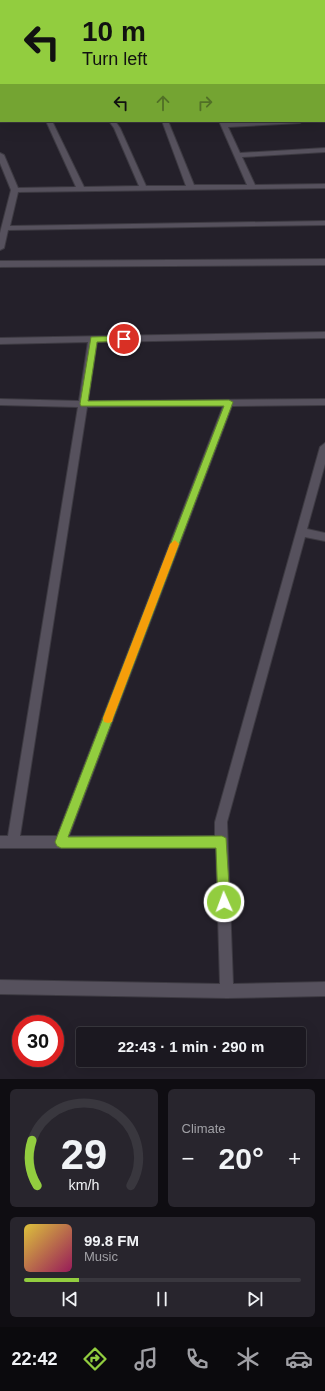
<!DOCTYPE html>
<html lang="en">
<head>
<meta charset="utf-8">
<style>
  body { margin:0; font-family:Helvetica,sans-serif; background:#28252d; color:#f1f3f6; height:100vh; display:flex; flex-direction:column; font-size:15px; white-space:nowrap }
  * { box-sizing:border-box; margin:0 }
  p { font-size:13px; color:#a0a0a5 }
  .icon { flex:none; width:22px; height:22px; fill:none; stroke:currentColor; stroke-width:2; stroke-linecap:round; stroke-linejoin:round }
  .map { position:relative; height:1079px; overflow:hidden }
  .sheet { display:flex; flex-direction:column; gap:10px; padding:10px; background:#0f0d12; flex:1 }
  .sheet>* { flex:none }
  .hud { position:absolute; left:0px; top:0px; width:325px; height:122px; box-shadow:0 4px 16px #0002,0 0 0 1px #39373e; background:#92cd3f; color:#111; overflow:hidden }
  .speed { position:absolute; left:12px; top:1015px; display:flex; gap:8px; font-size:20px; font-weight:700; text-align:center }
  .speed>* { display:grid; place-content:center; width:52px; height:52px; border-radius:50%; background:#1b1820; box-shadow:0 4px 16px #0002,0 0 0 1px #39373e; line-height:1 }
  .speed .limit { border:6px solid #d22; background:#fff; color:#111 }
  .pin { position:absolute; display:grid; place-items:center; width:34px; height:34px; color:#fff; margin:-17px; border:2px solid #fff; border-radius:50%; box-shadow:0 1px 4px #0007 }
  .me { position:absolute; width:44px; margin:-22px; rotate:358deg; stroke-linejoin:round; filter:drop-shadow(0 0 3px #0008) }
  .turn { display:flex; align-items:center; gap:14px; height:84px; padding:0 16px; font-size:18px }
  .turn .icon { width:52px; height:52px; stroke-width:2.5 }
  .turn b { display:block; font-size:28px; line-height:34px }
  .lanes { display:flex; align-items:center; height:38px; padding:0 16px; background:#0003; justify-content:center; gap:20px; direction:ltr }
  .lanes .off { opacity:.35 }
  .big { font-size:30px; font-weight:700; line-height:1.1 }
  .sheet .widget { flex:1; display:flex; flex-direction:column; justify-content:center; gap:6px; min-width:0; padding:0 14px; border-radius:6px; background:#28252d }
  .sheet .dial { align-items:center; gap:0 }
  .dial svg { height:104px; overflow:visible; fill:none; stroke:#39373e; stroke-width:7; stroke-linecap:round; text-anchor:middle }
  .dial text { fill:#f1f3f6; stroke:none }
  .song { display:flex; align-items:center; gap:12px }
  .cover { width:48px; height:48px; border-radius:6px; background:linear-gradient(135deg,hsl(50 70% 55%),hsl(330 70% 35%)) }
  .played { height:4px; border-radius:2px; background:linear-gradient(90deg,#92cd3f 20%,#39373e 20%) }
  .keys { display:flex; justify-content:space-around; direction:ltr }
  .heat { display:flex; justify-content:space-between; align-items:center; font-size:22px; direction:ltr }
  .sheet .tiles { flex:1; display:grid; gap:10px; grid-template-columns:1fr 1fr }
  .widget:last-child { grid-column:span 2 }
  .trip { position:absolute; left:76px; top:1027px; width:230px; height:40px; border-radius:4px; background:#1b1820; box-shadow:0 4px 16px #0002,0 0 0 1px #39373e; font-weight:700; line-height:40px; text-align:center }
  .dock { display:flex; height:64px; justify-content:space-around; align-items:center; background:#0b0a0d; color:#a0a0a5 }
  .dock .icon { width:28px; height:28px }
  .dock .current { color:#92cd3f }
  .dock b { font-size:18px; color:#f1f3f6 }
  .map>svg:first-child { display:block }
</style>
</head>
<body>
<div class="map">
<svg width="325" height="1079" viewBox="0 0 325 1079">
  <rect width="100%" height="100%" fill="#24202a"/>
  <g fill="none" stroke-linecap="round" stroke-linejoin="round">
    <defs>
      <path id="minor" d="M0 16H1V20H0Z
        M324 28H325V32H324Z
        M0 55H1V59H0Z
        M324 61H325V65H324Z
        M324 86H325V90H324Z
        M46 121H52L84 187 139 186 114 128 109 121H115L120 128 146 186H186L162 121H168L194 185H247L219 121H225L226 123 303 121 300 123 228 127 240 153 325 148V152L242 157 255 185 325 184V188L18 192 10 226 325 221V225L8 230 4 248 0 250V233L11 190 0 163V153L4 155 18 188 76 187Z
        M325 259V265L0 267V261Z
        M325 332V338L97 342 88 401 325 399V405L232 406 69 836H215V822L320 447 325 443V464L307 529 325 533V541L305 537 227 822 233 984 325 982V996L227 998 0 994V980L220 984 216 848H0V836H8L78 407 0 405V399L79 401 88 342 0 344V338ZM223 406 57 836H20L87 407Z"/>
    </defs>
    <use href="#minor" stroke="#3d3a42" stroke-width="2"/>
    <use href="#minor" fill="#56515d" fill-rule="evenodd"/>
  </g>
  <path fill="#92cd3f" stroke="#5f8529" d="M124 336 128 339 127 341 97 342 88 401 229 400 233 402 68 837 222 836 226 838 230 902 228 906 224 908 220 906 218 902 216 848H61L57 846 55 842 224 406H81L80 404 91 337Z"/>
  <path fill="#f59e0b" d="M175 540 179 544 113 718 112 722 108 723 104 722 103 718 170 544Z"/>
</svg>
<div class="speed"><div class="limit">30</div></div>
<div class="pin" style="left:124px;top:339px;background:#d93025"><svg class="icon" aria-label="arrive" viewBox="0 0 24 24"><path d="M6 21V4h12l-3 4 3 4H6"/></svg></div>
<svg class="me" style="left:224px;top:902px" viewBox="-20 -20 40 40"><circle r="17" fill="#92cd3f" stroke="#fff" stroke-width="3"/><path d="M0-11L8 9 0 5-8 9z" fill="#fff"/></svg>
<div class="trip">22:43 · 1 min · 290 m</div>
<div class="hud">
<div class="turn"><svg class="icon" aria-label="left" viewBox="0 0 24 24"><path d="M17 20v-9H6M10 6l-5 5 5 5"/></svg><div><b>10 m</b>Turn left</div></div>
<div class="lanes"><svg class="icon" aria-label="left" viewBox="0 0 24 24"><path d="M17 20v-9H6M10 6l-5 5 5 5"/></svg><svg class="icon off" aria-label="ahead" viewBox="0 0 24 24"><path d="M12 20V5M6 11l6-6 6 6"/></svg><svg class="icon off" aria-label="right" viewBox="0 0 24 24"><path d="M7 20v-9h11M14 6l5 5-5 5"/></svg></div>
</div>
</div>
<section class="sheet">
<div class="tiles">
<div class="widget dial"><svg viewBox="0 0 100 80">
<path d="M14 69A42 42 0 1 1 86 69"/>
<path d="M14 69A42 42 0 0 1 10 34" stroke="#92cd3f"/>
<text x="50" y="56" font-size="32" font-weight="700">29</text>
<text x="50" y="72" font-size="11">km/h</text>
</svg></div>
<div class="widget"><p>Climate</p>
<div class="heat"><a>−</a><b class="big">20°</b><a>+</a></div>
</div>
<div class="widget">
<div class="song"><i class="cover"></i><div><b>99.8 FM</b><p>Music</p></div></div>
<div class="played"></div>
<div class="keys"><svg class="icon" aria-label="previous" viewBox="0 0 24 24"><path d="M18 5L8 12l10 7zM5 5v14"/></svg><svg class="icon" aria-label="pause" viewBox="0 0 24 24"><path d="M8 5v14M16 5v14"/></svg><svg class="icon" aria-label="next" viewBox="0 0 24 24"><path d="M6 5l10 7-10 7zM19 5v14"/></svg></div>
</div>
</div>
</section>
<nav class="dock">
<b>22:42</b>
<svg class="icon current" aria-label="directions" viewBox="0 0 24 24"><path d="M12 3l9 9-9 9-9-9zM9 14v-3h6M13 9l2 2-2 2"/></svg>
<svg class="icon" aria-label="music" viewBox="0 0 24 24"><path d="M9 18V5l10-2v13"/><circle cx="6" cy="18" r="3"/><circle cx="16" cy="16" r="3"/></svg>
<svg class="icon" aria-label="phone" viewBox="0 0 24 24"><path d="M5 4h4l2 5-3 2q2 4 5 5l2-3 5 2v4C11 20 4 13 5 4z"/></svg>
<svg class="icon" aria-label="climate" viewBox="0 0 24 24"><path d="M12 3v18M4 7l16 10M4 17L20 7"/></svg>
<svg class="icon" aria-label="car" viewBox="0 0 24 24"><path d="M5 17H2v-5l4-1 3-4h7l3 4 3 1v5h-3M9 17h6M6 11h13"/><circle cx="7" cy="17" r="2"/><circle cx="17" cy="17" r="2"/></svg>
</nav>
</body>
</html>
